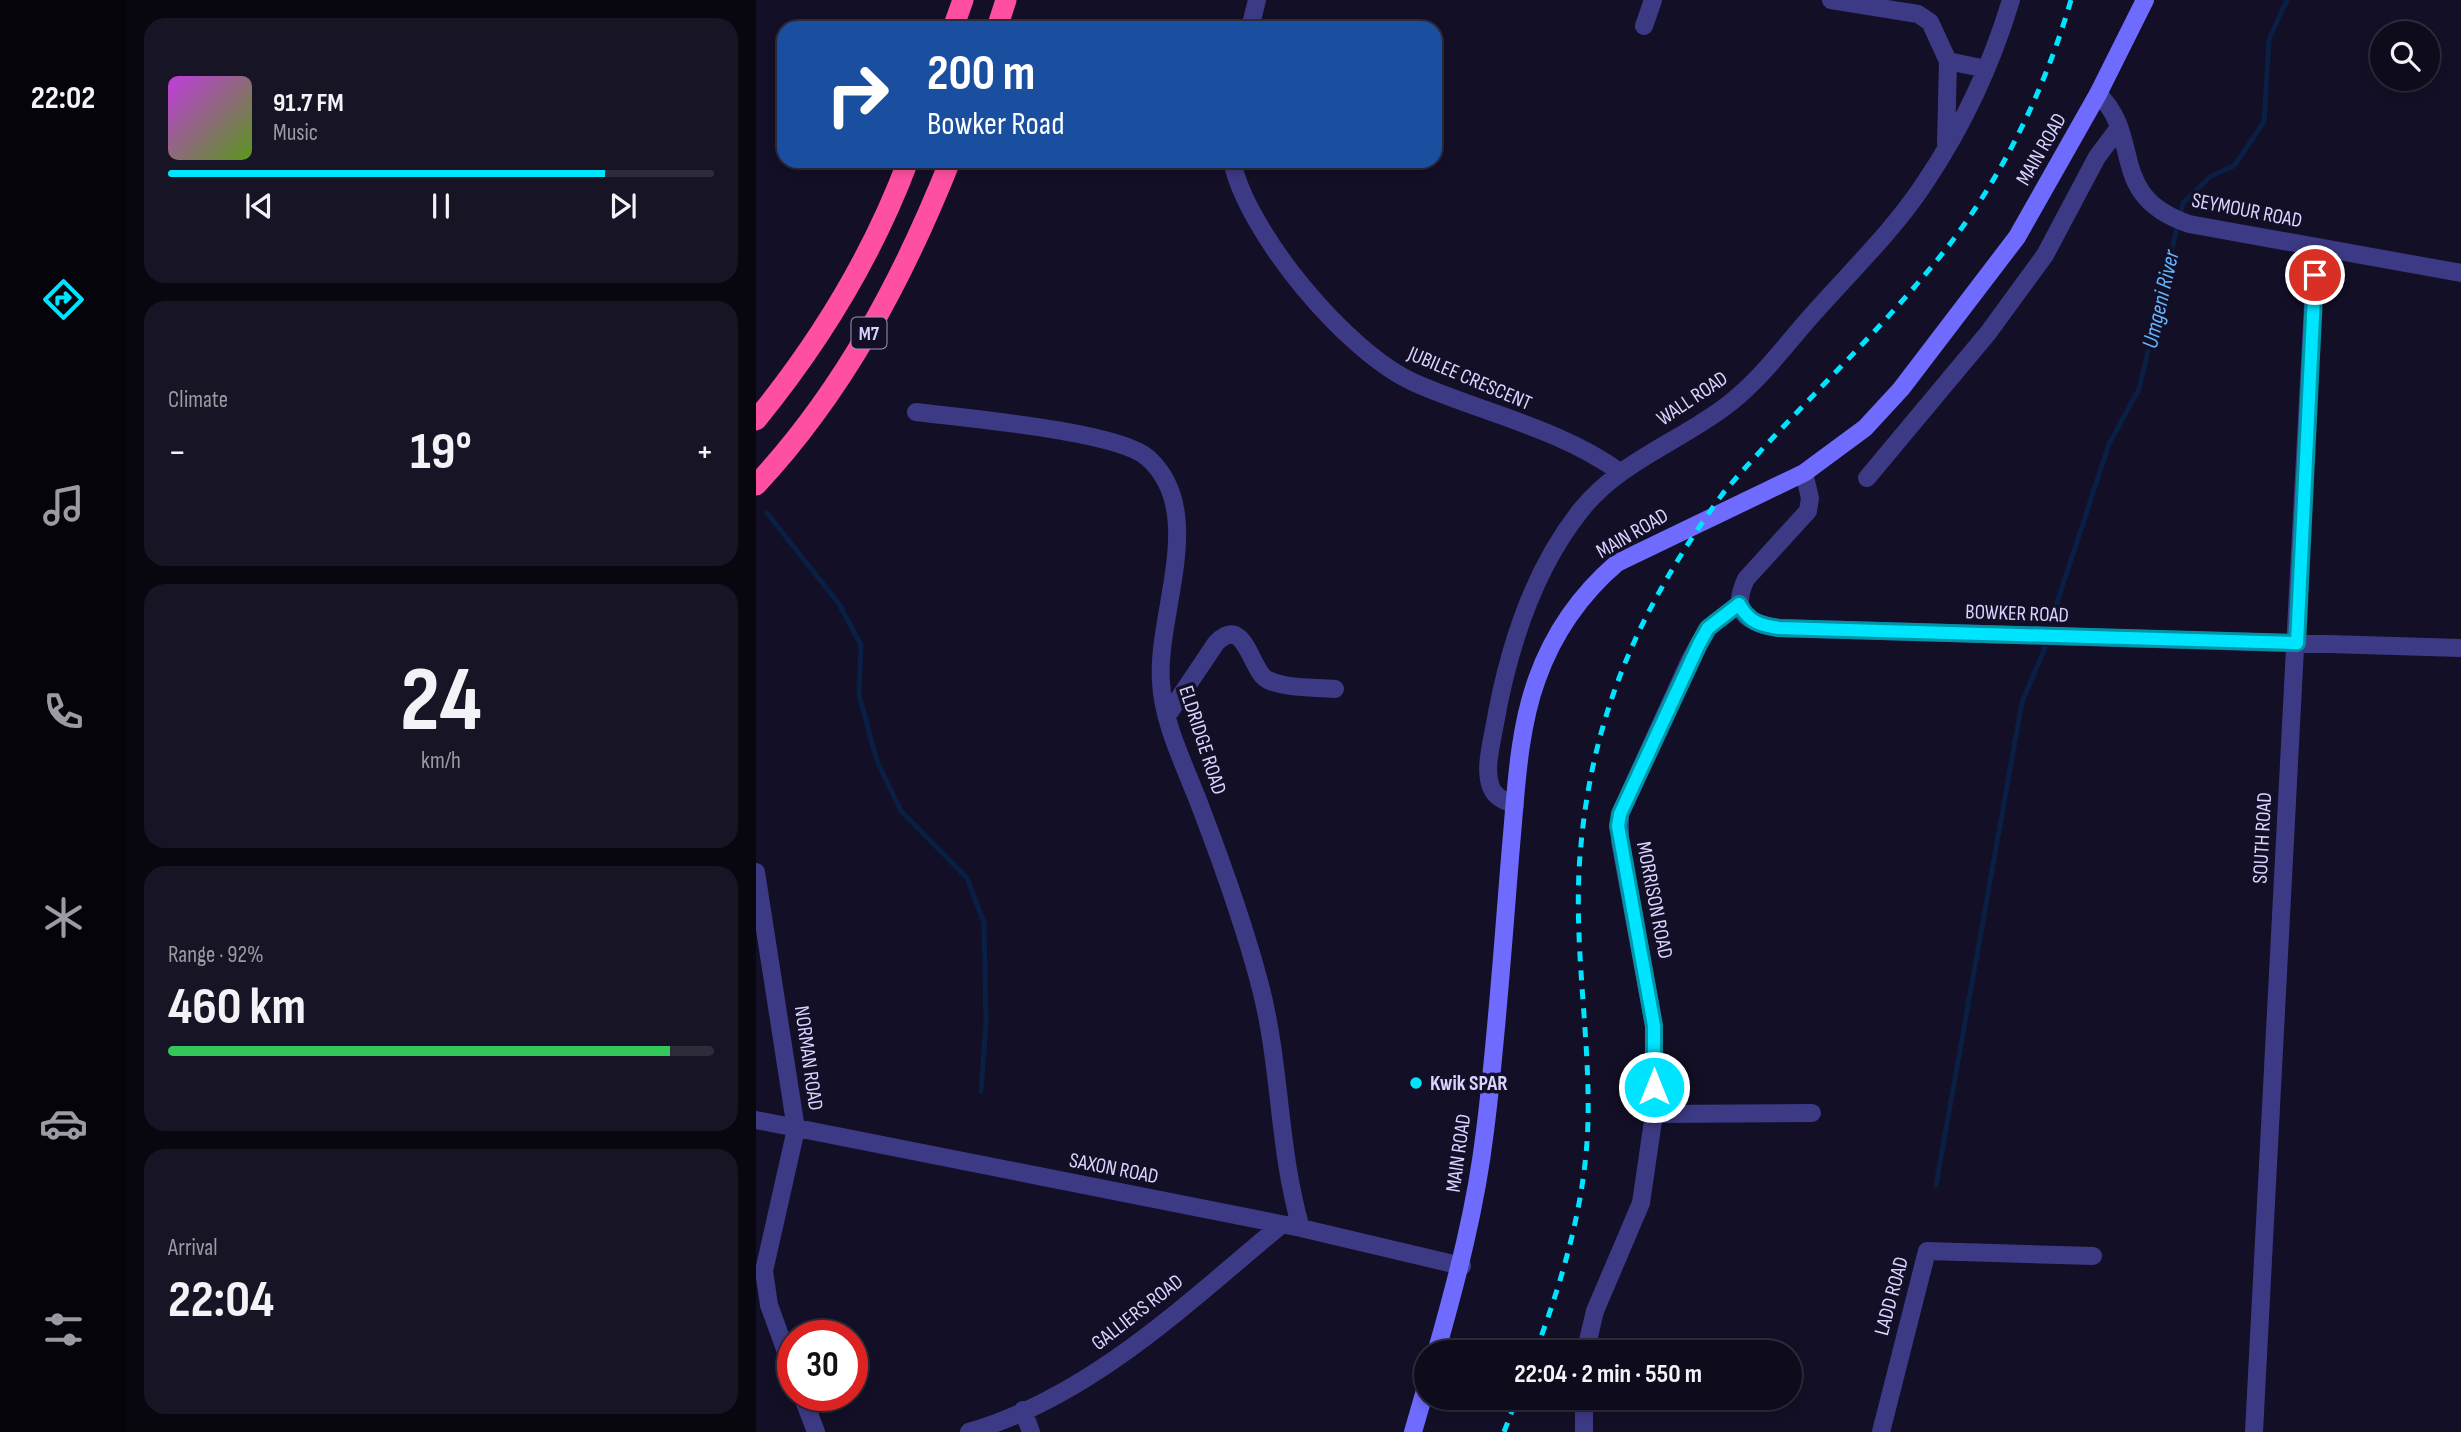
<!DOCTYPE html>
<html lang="en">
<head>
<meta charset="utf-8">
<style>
  body { margin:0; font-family:"Sofia Sans Condensed",sans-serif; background:#171425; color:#f1f3f6; height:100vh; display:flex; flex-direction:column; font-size:26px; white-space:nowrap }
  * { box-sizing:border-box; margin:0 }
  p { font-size:23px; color:#9b9ba3 }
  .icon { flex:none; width:38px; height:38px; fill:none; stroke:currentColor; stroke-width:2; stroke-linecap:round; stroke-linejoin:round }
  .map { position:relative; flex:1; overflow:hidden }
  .side { display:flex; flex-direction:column; gap:18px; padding:18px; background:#08060f; width:630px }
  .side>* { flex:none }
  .hud { position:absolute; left:21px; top:21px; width:665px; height:147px; border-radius:21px; box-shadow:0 4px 10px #0003,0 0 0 2px #2e2b3b; background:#1a4fa0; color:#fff; overflow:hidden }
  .controls { position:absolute; left:1614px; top:21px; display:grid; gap:14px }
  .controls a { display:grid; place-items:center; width:70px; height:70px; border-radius:50%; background:#0e0b1c; box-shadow:0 4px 10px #0003,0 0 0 2px #2e2b3b; font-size:35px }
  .speed { position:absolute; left:21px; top:1320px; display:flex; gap:14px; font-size:35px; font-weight:700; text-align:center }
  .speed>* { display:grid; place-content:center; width:91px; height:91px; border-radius:50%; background:#0e0b1c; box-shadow:0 4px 10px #0003,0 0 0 2px #2e2b3b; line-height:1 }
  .speed .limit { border:10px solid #d22; background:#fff; color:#111 }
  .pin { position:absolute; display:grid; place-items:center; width:60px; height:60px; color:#fff; margin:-30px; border:4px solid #fff; border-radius:50%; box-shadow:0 2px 7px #0007 }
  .me { position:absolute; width:77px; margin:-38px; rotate:0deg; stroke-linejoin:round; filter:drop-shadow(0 0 5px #0008) }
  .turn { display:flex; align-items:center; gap:24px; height:147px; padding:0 35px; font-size:32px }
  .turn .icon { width:91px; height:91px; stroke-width:2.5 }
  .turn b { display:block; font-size:49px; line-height:60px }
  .big { font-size:52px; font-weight:700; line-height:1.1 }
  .side .card { flex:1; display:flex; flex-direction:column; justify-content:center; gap:10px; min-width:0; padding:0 24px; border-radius:21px; background:#171425 }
  .side .dial { align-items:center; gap:0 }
  .dial b { font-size:91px; line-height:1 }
  .song { display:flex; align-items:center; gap:21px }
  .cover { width:84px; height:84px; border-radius:10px; background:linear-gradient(135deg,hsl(290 70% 55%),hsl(90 70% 35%)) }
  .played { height:7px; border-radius:4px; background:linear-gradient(90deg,#00e5ff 80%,#2e2b3b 80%) }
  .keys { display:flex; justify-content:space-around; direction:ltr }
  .heat { display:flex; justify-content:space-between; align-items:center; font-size:38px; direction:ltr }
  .charge { height:10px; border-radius:5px; background:linear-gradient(90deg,#34c759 92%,#2e2b3b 0) }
  .trip { position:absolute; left:658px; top:1340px; width:388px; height:70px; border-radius:35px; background:#0e0b1c; box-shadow:0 4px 10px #0003,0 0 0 2px #2e2b3b; font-weight:700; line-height:70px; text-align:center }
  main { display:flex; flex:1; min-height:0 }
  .dock { display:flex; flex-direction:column; width:126px; justify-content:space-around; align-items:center; background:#06040b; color:#9b9ba3 }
  .dock .icon { width:49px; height:49px }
  .dock .active { color:#00e5ff }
  .dock b { font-size:32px; color:#f1f3f6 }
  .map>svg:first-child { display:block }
</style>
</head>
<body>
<main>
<nav class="dock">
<b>22:02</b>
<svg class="icon active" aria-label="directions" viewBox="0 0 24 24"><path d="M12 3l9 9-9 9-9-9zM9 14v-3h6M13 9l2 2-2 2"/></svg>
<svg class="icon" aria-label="music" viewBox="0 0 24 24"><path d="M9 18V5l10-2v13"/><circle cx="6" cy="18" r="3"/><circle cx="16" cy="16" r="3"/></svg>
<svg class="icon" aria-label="phone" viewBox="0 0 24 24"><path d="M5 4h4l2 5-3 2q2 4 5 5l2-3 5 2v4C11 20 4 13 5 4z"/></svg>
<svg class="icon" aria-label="climate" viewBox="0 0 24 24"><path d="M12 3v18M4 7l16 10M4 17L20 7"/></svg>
<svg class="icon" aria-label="car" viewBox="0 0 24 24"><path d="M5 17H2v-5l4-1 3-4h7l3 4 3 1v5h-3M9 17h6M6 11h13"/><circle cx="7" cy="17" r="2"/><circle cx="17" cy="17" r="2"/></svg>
<svg class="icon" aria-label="filters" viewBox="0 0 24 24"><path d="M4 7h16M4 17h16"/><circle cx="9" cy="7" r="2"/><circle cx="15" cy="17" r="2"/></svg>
</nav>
<section class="side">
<div class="card">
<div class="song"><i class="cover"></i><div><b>91.7 FM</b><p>Music</p></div></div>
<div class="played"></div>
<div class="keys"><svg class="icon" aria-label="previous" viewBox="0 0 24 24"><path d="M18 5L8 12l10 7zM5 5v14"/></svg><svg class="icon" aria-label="pause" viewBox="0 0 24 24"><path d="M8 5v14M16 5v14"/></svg><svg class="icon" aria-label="next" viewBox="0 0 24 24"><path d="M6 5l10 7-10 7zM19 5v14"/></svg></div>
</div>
<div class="card"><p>Climate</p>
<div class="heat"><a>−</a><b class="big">19°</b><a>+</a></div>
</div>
<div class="card dial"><b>24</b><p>km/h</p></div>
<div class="card"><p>Range · 92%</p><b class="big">460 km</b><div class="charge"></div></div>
<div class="card"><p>Arrival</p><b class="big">22:04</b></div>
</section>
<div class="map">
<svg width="1705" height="1432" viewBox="0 0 1705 1432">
  <rect width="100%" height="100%" fill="#130f26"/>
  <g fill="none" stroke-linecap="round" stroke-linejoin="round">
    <path stroke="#0a1f44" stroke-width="5" d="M11 513 83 604 105 645 103 695 121 761 145 811 211 878 228 923 230 1023 225 1091
      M1295 621 1353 444 1383 389 1427 203 1455 176 1478 166 1508 122 1513 39 1531 0
      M1180 1185 1266 702 1289 648"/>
    <path stroke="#3d3a85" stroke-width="18" d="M1075 0 1162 14 1174 22 1192 61 1190 144
      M888 26 897 0
      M494 28 501 0
      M1192 61 1230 69
      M1342 94C1388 138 1350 196 1433 224L1705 273
      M476 161C491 233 591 353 659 383 727 413 803 428 864 472
      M160 412C207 418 362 431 392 458 452 512 400 613 405 682 407 723 428 764 443 803 466 863 489 926 505 989 525 1067 522 1150 545 1228
      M1048 473 1054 498 1052 511 990 579C974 613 991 623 1023 628L1705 648
      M1111 478 1232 333 1289 255 1341 157 1362 129
      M411 716 460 643C490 613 494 672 512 680 531 689 558 687 579 689
      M759 805C751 802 742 799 737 791 727 774 735 746 738 729 751 653 776 571 825 510 865 460 926 441 974 403 1006 378 1031 343 1057 314 1095 271 1139 229 1170 181 1207 126 1236 63 1255 0
      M0 872 40 1129 8 1271 13 1305 37 1371
      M898 1114 1056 1113
      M0 1120 545 1228 706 1266
      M829 1353 839 1311 885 1203 898 1114V1026L864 841V814L934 660 952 628 983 604
      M46 1395 60 1432
      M267 1410 275 1432
      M213 1432C334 1397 431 1303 525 1225
      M828 1432V1398
      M1125 1432 1171 1251 1337 1256
      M1498 1432 1560 247"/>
    <path stroke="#6f6bff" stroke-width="18" d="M680 1353C701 1279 720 1207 729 1131 741 1037 747 941 755 846 760 792 762 731 781 679 797 634 825 594 861 563L1048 473 1109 428 1145 389 1261 237 1342 94 1389 0
      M657 1432 670 1387"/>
    <path stroke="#ff4fa3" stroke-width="21" d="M197 28 207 0
      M241 28 250 0
      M0 420C63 343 117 254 152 161
      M0 485C87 392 147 279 194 161"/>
    <path stroke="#00e5ff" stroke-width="5" stroke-dasharray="10 9" stroke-linecap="butt" d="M779 1353C807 1279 830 1201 832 1121 834 1033 817 944 824 856 835 714 885 605 968 492 1039 409 1122 335 1190 249 1247 176 1289 89 1315 0
      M748 1432 761 1398"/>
  </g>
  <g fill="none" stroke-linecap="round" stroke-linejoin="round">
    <defs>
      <path id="route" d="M898 1087V1026L862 826 864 814 943 644 952 628 983 604C993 622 1003 625 1023 628L1541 643 1559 275"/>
    </defs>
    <use href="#route" stroke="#0095a6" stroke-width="18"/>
    <use href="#route" stroke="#00e5ff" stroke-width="12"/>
  </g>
  <circle fill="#00e5ff" stroke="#130f26" stroke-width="2.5" cx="660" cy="1083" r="7"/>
  <g text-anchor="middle" stroke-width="7" stroke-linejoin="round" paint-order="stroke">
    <rect fill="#130f26" stroke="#9e99be" stroke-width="2" x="95.5" y="317.5" width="35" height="31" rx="5"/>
    <g font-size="19" font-weight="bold" fill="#d9d4ff">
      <text x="113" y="340">M7</text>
    </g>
    <g font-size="21" fill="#d9d4ff" stroke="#130f26">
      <text transform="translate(1285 149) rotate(-60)" y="7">MAIN ROAD</text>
      <text transform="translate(1491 210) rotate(11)" y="7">SEYMOUR ROAD</text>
      <text transform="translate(714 378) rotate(23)" y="7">JUBILEE CRESCENT</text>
      <text transform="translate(936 398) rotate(-34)" y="7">WALL ROAD</text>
      <text transform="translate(876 533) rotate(-30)" y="7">MAIN ROAD</text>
      <text transform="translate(1261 613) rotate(2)" y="7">BOWKER ROAD</text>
      <text transform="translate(447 740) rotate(72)" y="7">ELDRIDGE ROAD</text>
      <text transform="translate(1506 838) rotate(-87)" y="7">SOUTH ROAD</text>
      <text transform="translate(899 900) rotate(79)" y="7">MORRISON ROAD</text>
      <text transform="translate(53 1058) rotate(82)" y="7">NORMAN ROAD</text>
      <text transform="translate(702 1153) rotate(-82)" y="7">MAIN ROAD</text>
      <text transform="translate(358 1168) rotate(11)" y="7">SAXON ROAD</text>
      <text transform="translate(1135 1296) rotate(-75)" y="7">LADD ROAD</text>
      <text transform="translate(381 1312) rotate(-38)" y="7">GALLIERS ROAD</text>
    </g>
    <g font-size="21" font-weight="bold" fill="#d9d4ff" stroke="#130f26" text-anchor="start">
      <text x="674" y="1090">Kwik SPAR</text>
    </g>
    <g font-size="23" font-style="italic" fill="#62b6ff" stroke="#130f26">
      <text transform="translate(1404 299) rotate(-77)" y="8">Umgeni River</text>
    </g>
  </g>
</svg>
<div class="controls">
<a><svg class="icon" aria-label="search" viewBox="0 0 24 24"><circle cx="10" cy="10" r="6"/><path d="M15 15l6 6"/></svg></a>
</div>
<div class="speed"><div class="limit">30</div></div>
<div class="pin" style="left:1559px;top:275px;background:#d93025"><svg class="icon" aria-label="arrive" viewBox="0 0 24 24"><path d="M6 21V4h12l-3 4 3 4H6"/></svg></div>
<svg class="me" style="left:898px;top:1087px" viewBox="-20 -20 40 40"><circle r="17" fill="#00e5ff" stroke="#fff" stroke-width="3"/><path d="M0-11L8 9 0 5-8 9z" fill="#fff"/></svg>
<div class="trip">22:04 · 2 min · 550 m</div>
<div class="hud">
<div class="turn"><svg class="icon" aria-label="right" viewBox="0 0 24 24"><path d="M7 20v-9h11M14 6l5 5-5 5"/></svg><div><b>200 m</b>Bowker Road</div></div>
</div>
</div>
</main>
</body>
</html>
